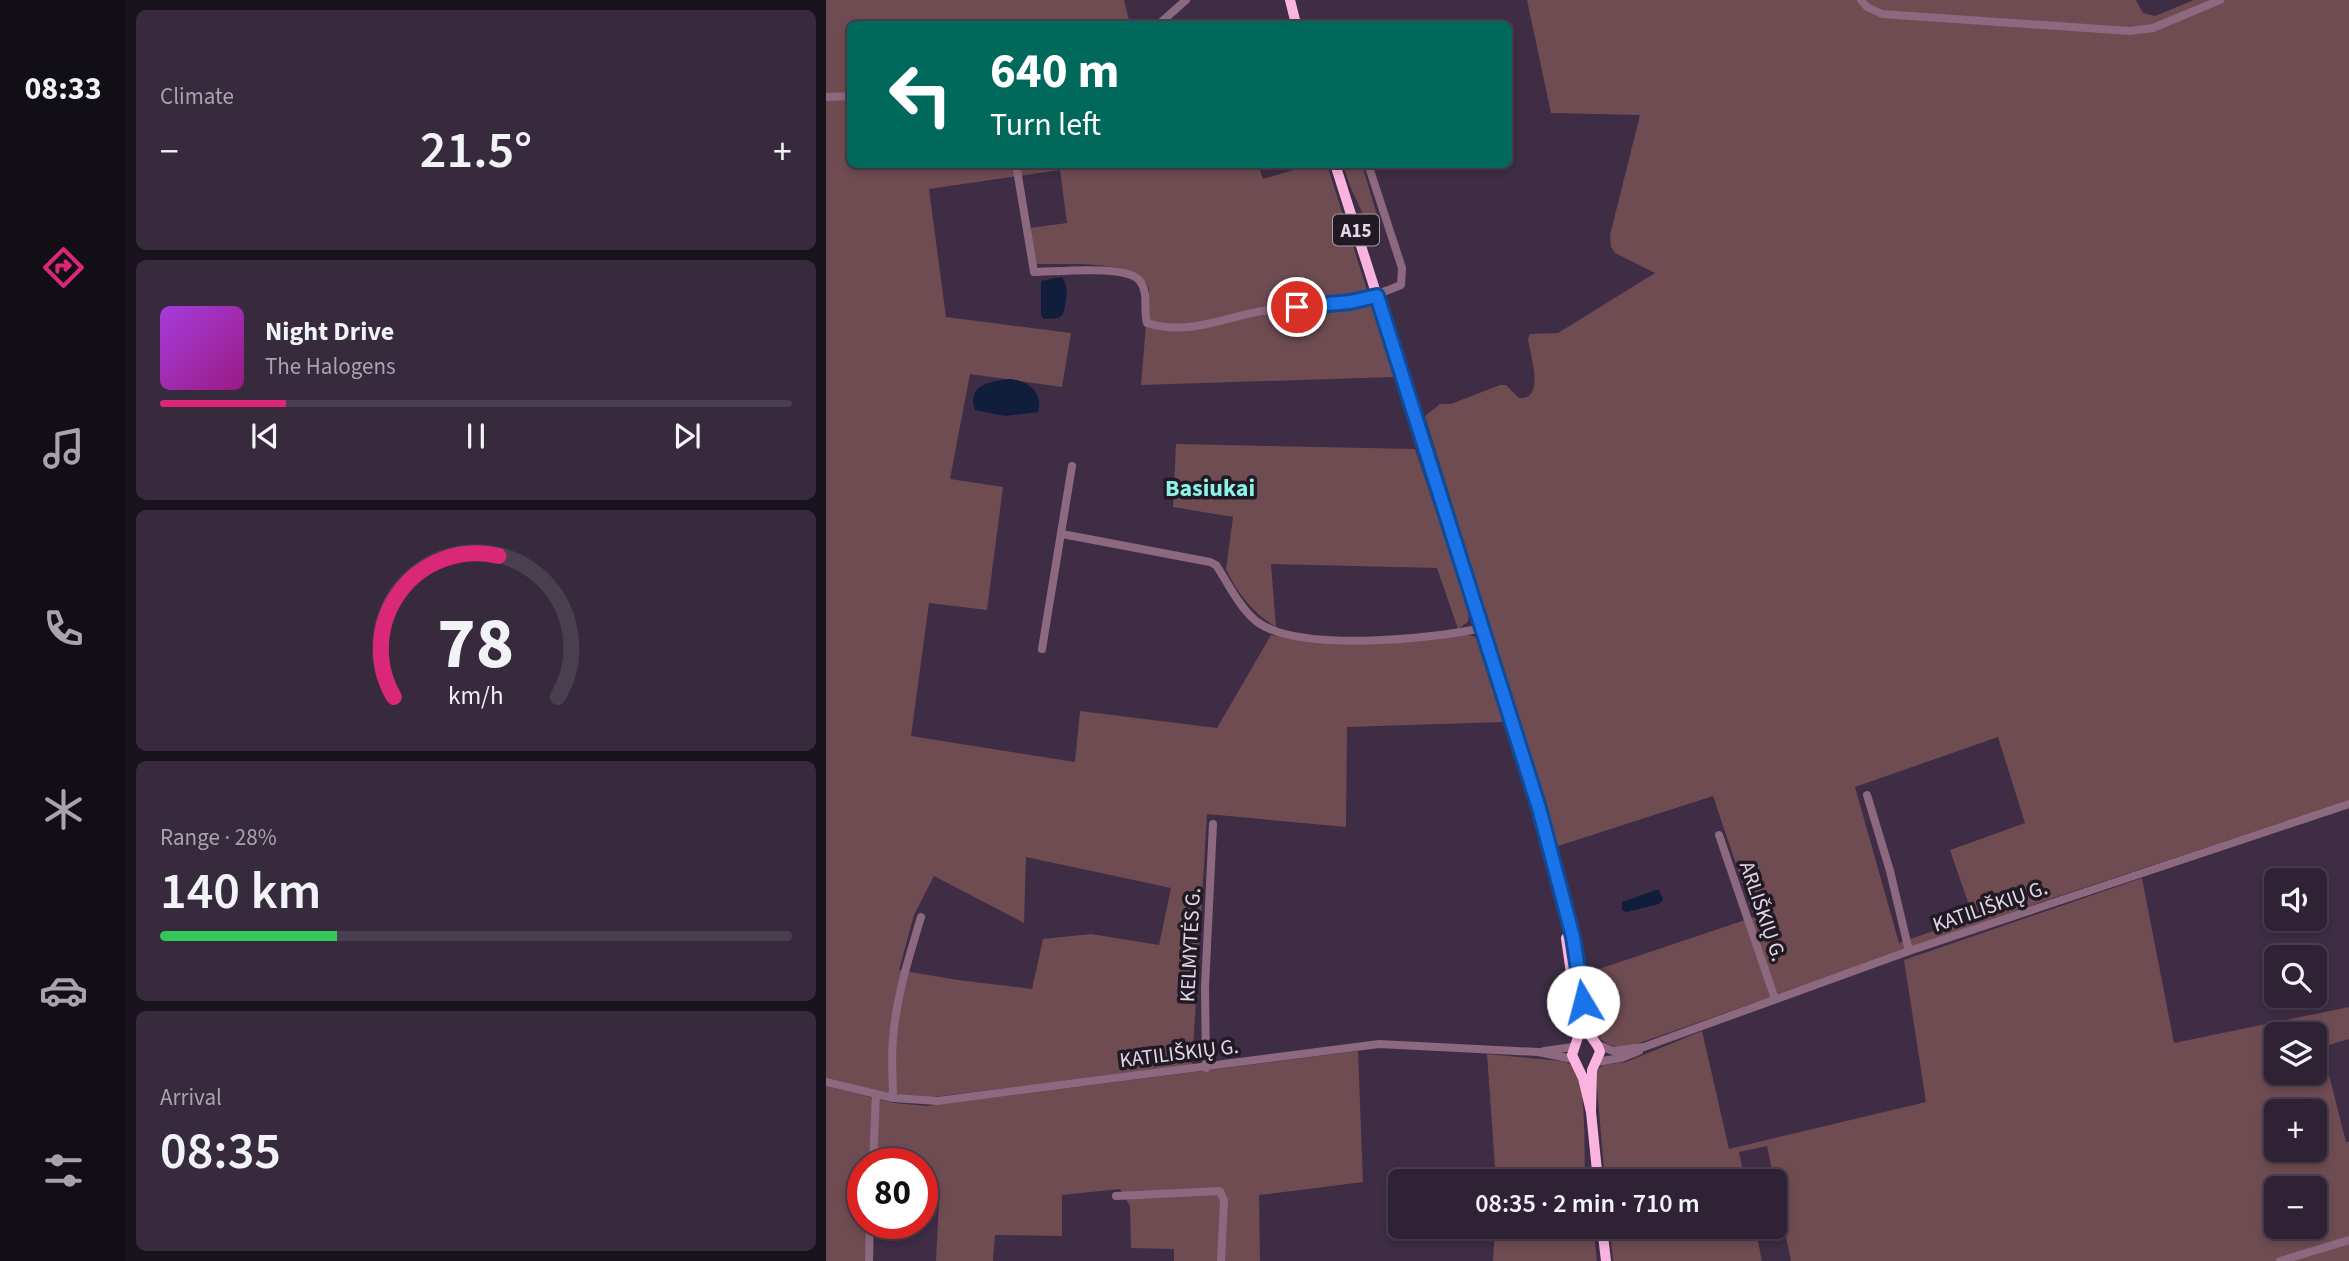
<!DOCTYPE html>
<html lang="en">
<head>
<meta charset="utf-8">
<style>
  body { margin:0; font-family:"Source Sans 3",sans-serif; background:#362a3c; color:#f1f3f6; height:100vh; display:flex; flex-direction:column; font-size:26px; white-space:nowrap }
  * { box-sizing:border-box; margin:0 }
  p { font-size:23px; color:#a7a4ac }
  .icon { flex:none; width:38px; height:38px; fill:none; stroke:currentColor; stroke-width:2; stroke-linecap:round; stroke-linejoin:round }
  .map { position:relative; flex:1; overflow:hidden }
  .panel { display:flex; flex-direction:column; gap:10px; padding:10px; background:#19131d; width:700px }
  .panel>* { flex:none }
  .guide { position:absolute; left:21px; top:21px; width:665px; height:147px; border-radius:10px; box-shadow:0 4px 10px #0003,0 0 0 2px #493f4f; background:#00695c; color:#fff; overflow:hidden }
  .fabs { position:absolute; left:1438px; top:868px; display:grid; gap:14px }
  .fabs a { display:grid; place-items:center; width:63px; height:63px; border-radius:10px; background:#2e2234; box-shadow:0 4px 10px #0003,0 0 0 2px #493f4f; font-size:35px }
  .speed { position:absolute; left:21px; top:1148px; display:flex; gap:14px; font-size:35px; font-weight:700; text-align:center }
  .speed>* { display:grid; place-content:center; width:91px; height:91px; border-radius:50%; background:#2e2234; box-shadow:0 4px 10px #0003,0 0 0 2px #493f4f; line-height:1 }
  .speed .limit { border:10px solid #d22; background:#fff; color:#111 }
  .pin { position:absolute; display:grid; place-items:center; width:60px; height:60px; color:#fff; margin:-30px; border:4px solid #fff; border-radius:50%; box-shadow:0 2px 7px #0007 }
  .me { position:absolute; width:77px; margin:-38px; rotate:352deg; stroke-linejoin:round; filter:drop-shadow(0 0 5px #0008) }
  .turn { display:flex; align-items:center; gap:24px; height:147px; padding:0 28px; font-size:32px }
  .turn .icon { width:91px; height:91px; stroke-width:2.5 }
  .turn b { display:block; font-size:49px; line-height:60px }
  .big { font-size:52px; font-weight:600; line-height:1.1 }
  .panel .tile { flex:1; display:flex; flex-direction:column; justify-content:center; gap:10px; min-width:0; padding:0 24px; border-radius:10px; background:#362a3c }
  .panel .dial { align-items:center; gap:0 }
  .dial svg { height:182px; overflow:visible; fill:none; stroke:#493f4f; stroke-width:7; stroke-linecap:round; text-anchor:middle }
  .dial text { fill:#f1f3f6; stroke:none }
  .song { display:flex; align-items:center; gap:21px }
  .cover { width:84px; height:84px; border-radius:10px; background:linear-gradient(135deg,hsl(280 70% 55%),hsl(310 70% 35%)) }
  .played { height:7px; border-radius:4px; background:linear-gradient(90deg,#db2777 20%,#493f4f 20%) }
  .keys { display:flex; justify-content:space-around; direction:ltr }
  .heat { display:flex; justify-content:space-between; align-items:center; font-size:38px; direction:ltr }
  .charge { height:10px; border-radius:5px; background:linear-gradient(90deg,#34c759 28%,#493f4f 0) }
  .trip { position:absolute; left:562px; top:1169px; width:399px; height:70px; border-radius:10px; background:#2e2234; box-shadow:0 4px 10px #0003,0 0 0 2px #493f4f; font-weight:600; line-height:70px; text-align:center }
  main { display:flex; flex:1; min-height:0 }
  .tab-bar { display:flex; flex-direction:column; width:126px; justify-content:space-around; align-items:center; background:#120e15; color:#a7a4ac }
  .tab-bar .icon { width:49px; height:49px }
  .tab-bar .active { color:#db2777 }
  .tab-bar b { font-size:32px; color:#f1f3f6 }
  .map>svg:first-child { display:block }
</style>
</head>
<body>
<main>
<nav class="tab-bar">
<b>08:33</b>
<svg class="icon active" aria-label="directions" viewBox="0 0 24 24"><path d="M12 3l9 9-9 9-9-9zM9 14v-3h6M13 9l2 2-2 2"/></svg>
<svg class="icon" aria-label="music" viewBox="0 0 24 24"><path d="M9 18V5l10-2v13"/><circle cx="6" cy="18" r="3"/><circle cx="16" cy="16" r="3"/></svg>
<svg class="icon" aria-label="phone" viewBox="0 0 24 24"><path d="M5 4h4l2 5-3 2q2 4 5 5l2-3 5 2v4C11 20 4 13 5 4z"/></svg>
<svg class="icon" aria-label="climate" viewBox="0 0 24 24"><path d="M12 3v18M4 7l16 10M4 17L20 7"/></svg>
<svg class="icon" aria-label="car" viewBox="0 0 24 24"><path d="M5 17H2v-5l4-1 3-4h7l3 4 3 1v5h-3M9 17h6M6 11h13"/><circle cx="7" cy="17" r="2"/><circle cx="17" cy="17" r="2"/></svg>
<svg class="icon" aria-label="filters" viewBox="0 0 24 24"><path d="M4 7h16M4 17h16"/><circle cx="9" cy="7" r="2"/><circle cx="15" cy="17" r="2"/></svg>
</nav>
<section class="panel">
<div class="tile"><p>Climate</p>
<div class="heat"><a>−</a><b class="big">21.5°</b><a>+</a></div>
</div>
<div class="tile">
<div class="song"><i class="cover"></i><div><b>Night Drive</b><p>The Halogens</p></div></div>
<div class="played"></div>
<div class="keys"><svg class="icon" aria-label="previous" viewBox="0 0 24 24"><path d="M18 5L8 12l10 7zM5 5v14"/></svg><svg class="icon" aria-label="pause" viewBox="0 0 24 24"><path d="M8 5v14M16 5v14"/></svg><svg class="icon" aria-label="next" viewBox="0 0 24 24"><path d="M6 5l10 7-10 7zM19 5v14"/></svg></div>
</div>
<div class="tile dial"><svg viewBox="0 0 100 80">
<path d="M14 69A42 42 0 1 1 86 69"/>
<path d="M14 69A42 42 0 0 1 60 7" stroke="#db2777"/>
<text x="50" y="56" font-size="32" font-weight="700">78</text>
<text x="50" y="72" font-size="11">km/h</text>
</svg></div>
<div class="tile"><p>Range · 28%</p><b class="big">140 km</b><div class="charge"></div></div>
<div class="tile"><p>Arrival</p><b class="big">08:35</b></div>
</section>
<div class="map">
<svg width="1523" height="1261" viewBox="0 0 1523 1261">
  <rect width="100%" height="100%" fill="#3e2d45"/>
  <path fill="#6e4c52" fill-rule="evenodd" d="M0 0H298L304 24H24V164H432L437 179 484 165H501L569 377 315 385 323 288C311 258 238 265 210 264L204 228 241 223 234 170 103 189 120 317 245 333 236 387 144 374 124 479 177 487 161 610 103 603 85 736 249 762 254 711 391 728 445 635 515 643 593 641 641 635 647 636 655 643 677 722 521 727 520 827 381 814 366 1066 98 1098 75 1096 0 1078ZM200 857 345 888 333 945 265 934 217 939 206 989 132 980 73 970 88 915 108 876 198 923Z
    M701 0H1310L1317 13 1329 16 1368 0H1523V800L1215 902 805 1046C785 1049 778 1044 765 1029L764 972 928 917 887 796 732 846 599 416 614 404H625L674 385H680L693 398C720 400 704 355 702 339L704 334 732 333 829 273 789 253 785 247 784 235 814 115 725 113ZM1172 737 1199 823 1124 850 1147 917 1073 943 1029 787Z
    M517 165H536L551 215 548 219H539L524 186Z
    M350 444 589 449 643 610 642 622 632 629 611 568 445 564 450 627C427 613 411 593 400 569L407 517 347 507Z
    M1316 878 1348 1043 1523 1007V1039L1496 1047 1520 1142H1523V1261H965L941 1146 913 1152 919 1181H779L770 1076V1071L777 1065 800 1062 876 1031 903 1149 1100 1102 1078 960ZM1451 1034H1489V1073H1451ZM1451 1111H1489V1150H1451ZM1451 1188H1489V1227H1451Z
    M532 1051 537 1182 433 1195 434 1261H348V1249L305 1248 304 1206 294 1189 236 1195V1236L169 1235 167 1261H110L113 1201H96V1164H37V1223H42L40 1261H0V1086L68 1103 101 1106Z
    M661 1054 735 1061C742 1062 746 1064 749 1070 761 1093 758 1153 759 1181H670Z
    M669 1227H767L771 1261H667Z
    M784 1227H929L936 1261H787Z"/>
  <path fill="#101e3c" d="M236 277C244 287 240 303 237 314L233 318 218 319 215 316V281Z
    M184 379C202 381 218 392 212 412L179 416 149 410C140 385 165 381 184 379Z
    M830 890H833L837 900 833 904 800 912 796 910V902Z"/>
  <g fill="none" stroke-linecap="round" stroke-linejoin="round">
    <path stroke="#8c697e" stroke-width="8" d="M1035 0 1041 7 1056 14 1304 31 1327 28 1394 0
      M333 24 360 0
      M0 97 24 96
      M190 164 208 272C230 272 301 264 314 281 323 293 317 310 321 323 364 337 402 315 443 310 490 303 530 305 575 285L576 268 542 164
      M236 534 384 562 390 565C402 583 413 607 430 621 471 653 607 639 656 628
      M216 649 246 466
      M1041 795 1064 871 1083 951
      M893 835 949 999
      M772 1045 787 1051 818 1047 1083 951 1523 804
      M718 1051 747 1047
      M770 1062 795 1058 813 1051
      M380 1068 379 987 387 824
      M0 1082 67 1098 111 1101 553 1044 712 1052 747 1059
      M67 1098C67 1079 65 1058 67 1039 70 997 83 957 95 917
      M47 1164 50 1094
      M290 1196 394 1191 398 1201 395 1261
      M43 1261 44 1223
      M1454 1261 1523 1240"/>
    <path stroke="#fab4df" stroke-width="10" d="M464 0 470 24
      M509 164 697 755C725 845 748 934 760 1027 764 1039 772 1042 774 1052L766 1070 765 1112
      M740 938 752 1023V1037L746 1055 757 1078 765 1112 772 1181
      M776 1227 780 1261"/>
  </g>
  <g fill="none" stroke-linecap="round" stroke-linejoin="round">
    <defs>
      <path id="route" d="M471 307 524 302 551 296 713 808 747 937 757 1002"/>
    </defs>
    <use href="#route" stroke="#114b97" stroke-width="18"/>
    <use href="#route" stroke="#1a73e8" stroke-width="12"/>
  </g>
  <g text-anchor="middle" stroke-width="7" stroke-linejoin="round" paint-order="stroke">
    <rect fill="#211924" stroke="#a79eac" stroke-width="2" x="507" y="214.5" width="46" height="31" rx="5"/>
    <g font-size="19" font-weight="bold" fill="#e1d7e6">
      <text x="530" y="237">A15</text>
    </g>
    <g font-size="21" fill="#e1d7e6" stroke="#211924">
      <text transform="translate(1164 906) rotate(-19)" y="7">KATILIŠKIŲ G.</text>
      <text transform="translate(937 911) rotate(71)" y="7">ARLIŠKIŲ G.</text>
      <text transform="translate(364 945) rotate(-87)" y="7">KELMYTĖS G.</text>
      <text transform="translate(353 1053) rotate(-7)" y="7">KATILIŠKIŲ G.</text>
    </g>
    <g font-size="24" font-weight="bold" fill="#8cf4e7" stroke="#211924">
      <text x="384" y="496">Basiukai</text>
    </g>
  </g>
</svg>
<div class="fabs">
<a><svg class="icon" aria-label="sound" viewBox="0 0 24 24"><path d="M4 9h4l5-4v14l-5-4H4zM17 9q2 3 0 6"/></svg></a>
<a><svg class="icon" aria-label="search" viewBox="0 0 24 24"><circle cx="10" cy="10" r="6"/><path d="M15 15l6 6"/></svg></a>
<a><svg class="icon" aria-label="layers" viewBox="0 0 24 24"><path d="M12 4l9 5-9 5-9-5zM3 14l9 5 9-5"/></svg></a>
<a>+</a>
<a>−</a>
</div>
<div class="speed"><div class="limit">80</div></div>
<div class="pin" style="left:471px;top:307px;background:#d93025"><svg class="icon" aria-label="arrive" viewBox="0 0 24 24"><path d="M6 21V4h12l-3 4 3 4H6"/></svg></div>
<svg class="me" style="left:757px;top:1002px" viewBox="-20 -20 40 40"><circle r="19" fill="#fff"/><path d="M0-13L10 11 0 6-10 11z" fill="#1a73e8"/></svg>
<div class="trip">08:35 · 2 min · 710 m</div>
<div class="guide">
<div class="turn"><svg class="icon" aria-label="left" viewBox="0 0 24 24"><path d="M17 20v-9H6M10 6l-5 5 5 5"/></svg><div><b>640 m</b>Turn left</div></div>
</div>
</div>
</main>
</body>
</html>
